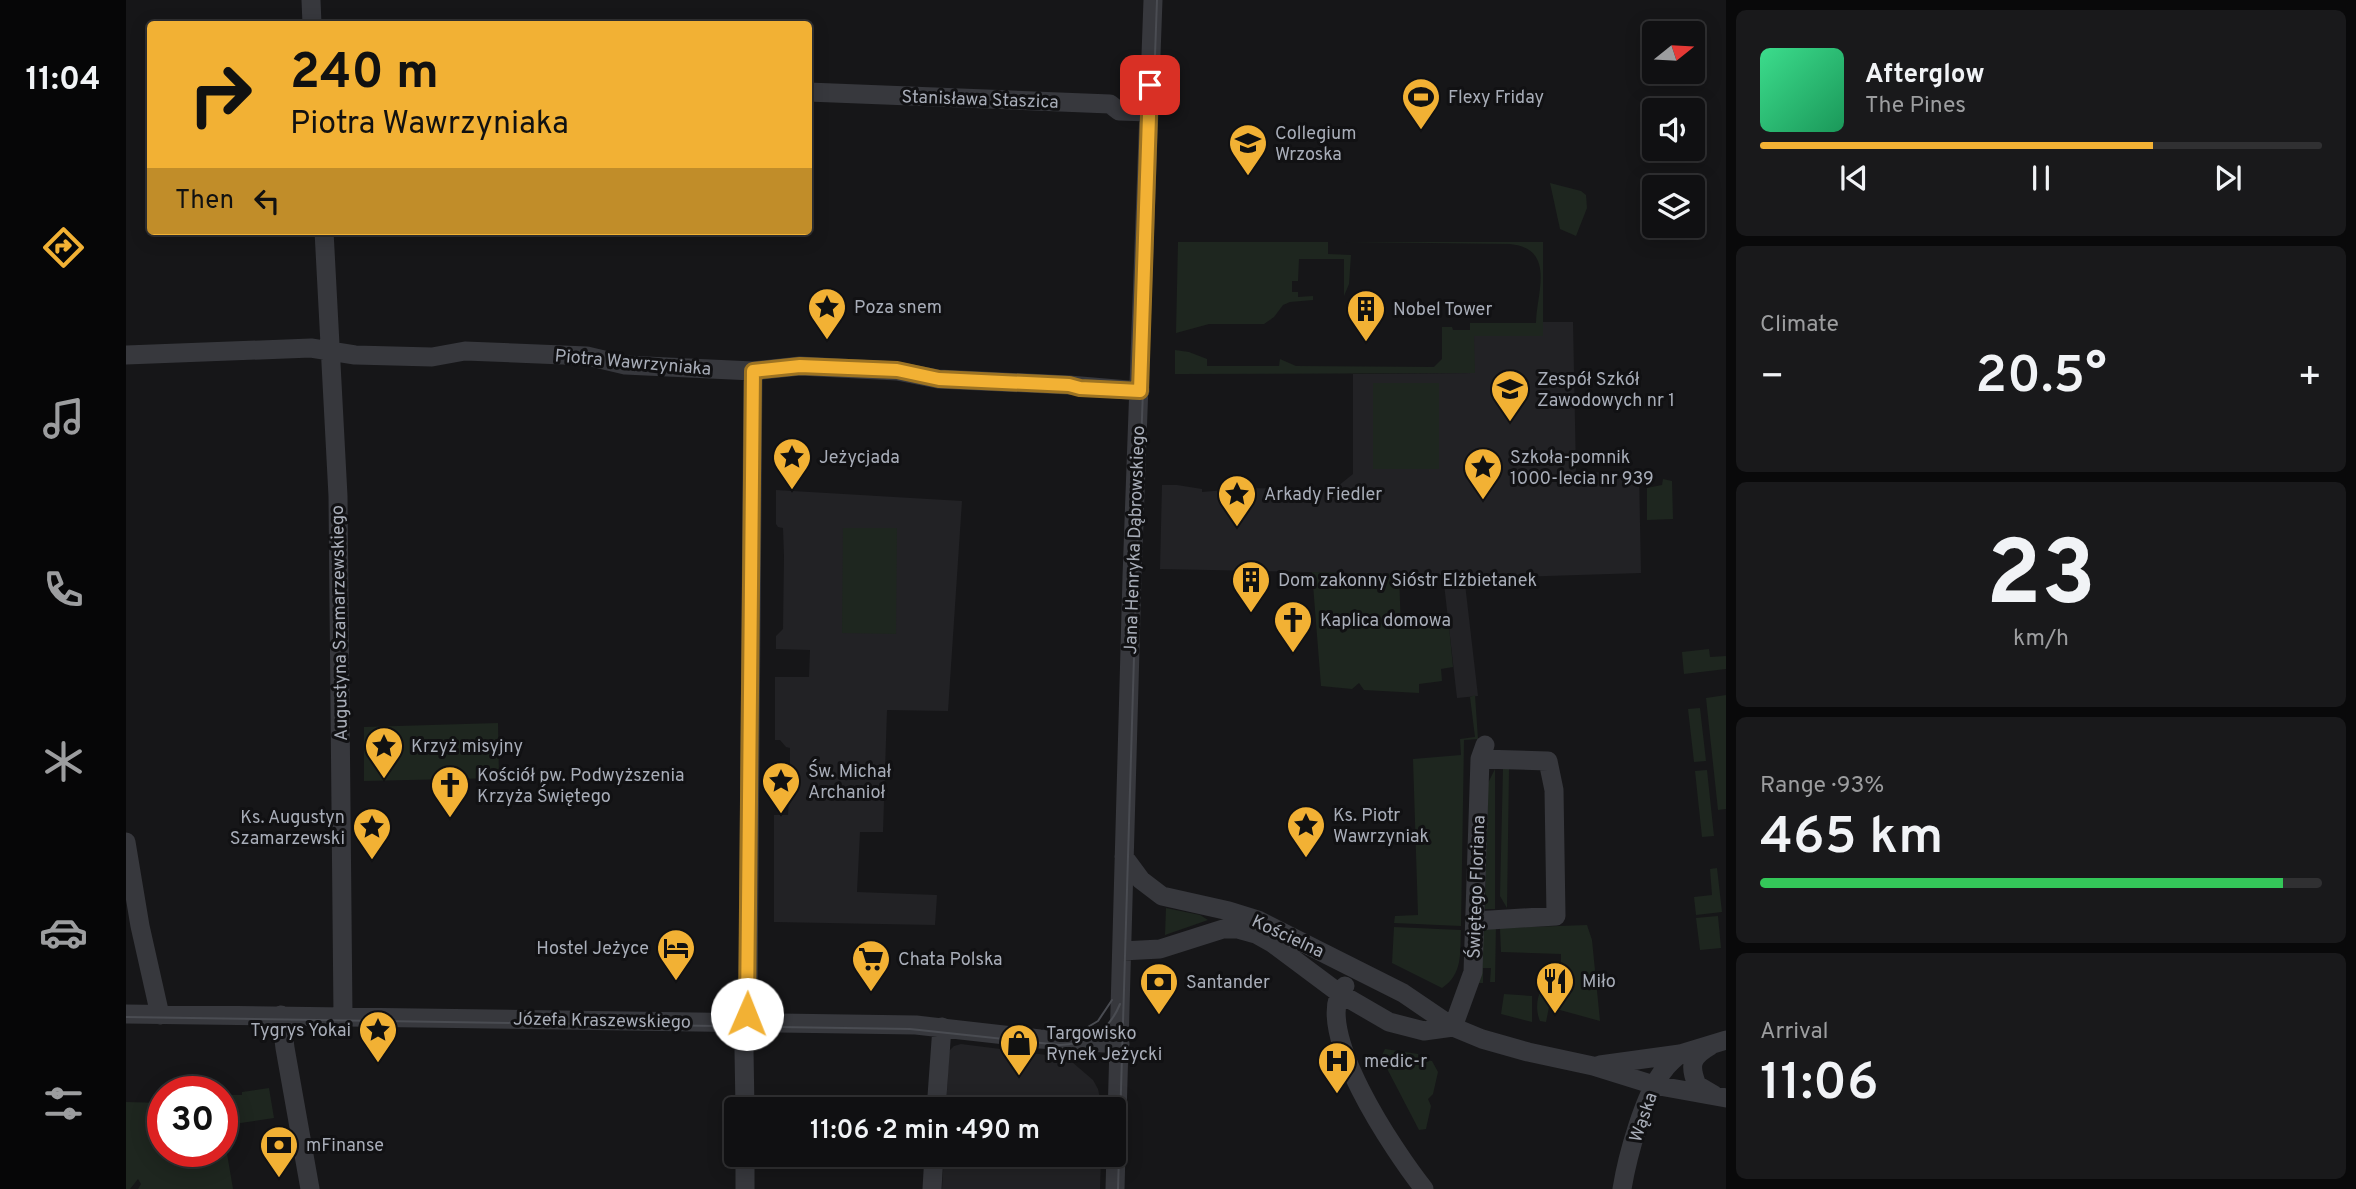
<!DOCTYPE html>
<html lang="en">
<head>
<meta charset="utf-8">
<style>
  body { margin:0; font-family:Overpass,sans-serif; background:#19191b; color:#f1f3f6; height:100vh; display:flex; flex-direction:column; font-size:26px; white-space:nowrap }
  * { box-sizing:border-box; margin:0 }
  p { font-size:23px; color:#9c9d9f }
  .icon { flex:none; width:38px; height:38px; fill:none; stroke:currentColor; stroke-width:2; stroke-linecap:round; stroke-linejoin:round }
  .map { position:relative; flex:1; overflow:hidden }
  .side { display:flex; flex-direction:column; gap:10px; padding:10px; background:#09090a; width:630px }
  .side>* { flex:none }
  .hud { position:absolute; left:21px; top:21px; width:665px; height:214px; border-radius:7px; box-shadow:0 4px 18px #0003,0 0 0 2px #303032; background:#f2b134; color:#111; overflow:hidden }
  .needle { width:46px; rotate:72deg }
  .buttons { position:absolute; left:1516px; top:21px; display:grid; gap:14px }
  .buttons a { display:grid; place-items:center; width:63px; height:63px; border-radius:7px; background:#101012; box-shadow:0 4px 18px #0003,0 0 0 2px #303032; font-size:35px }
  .speed { position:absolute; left:21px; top:1076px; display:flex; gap:14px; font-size:35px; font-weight:700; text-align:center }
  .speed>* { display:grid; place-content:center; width:91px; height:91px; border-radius:50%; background:#101012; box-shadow:0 4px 18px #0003,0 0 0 2px #303032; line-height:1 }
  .speed .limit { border:10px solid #d22; background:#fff; color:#111 }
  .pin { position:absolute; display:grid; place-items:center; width:60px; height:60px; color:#fff; margin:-30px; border-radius:14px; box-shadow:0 4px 10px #0006 }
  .me { position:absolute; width:77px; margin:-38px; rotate:1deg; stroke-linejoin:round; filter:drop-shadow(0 0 5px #0008) }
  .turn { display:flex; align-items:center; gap:24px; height:147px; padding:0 28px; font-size:32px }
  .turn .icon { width:91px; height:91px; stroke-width:2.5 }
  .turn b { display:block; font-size:49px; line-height:60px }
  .then { display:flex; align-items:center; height:66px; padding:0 28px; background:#0003; gap:14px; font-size:26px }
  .big { font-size:52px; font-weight:600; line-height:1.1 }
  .side .card { flex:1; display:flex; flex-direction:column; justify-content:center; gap:10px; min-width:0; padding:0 24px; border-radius:10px; background:#19191b }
  .side .dial { align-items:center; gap:0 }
  .dial b { font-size:91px; line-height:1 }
  .song { display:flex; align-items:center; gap:21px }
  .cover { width:84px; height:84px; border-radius:10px; background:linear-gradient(135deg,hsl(150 70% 55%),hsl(150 70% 35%)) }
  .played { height:7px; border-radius:4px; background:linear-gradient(90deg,#f2b134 70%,#303032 70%) }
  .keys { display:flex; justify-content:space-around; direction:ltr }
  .heat { display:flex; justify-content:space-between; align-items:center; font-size:38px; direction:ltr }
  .charge { height:10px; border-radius:5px; background:linear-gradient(90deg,#34c759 93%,#303032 0) }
  .trip { position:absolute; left:598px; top:1097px; width:402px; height:70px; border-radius:7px; background:#101012; box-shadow:0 4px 18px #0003,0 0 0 2px #303032; font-weight:600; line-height:70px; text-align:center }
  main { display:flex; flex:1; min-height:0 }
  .dock { display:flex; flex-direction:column; width:126px; justify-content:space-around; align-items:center; background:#060607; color:#9c9d9f }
  .dock .icon { width:49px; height:49px }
  .dock .active { color:#f2b134 }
  .dock b { font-size:32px; color:#f1f3f6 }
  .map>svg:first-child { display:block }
</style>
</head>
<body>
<main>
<nav class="dock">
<b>11:04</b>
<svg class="icon active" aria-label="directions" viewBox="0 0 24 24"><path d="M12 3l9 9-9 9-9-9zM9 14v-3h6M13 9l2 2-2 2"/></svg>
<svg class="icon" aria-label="music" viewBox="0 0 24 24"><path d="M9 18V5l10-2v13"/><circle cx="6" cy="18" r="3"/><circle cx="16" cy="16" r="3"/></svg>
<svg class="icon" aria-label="phone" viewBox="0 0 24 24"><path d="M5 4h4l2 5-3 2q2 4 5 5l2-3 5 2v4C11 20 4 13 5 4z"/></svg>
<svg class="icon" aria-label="climate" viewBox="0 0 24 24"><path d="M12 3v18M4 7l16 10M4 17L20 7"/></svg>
<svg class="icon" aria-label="car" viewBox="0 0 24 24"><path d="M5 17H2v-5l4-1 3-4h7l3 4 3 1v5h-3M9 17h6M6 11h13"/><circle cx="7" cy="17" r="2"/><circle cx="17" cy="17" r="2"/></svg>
<svg class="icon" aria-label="filters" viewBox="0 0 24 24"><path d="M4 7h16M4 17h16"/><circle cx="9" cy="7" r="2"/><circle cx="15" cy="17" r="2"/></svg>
</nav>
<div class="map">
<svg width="1600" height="1189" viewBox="0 0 1600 1189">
  <rect width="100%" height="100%" fill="#161618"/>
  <path fill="#222225" d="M1417 322H1447L1450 472 1513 473 1515 573 1363 578 1338 575 1352 696 1331 698 1317 575 1034 569 1036 485H1051L1076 489V492L1121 488 1207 490 1227 474V374L1348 373V336H1417Z
    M650 490 836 501 822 711 761 710 757 832H734L731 892 811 895 809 925 648 922V815H662L664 780V748L660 747 654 740H649V677H683L684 650 650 649V636L657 629 658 556 657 528 652 527 650 524Z
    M835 1044 928 1056 946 1062 967 1080 972 1089 976 1109 820 1110 823 1051 828 1046Z
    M818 1155 975 1156 974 1189H816Z"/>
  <path fill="#1e261f" d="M1424 183 1455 191 1460 195 1461 208 1450 236 1434 229Z
    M1052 242H1202V254L1225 255 1223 284 1218 296V259H1173L1172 281H1166V292H1172V297L1187 296V300L1164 302 1157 305 1148 317 1138 324H1083L1050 333Z
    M1219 242H1417V336H1348L1349 373 1049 374V350L1063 352 1081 359V366H1153L1154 359 1170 366 1308 367 1316 359V327H1326L1327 330H1344V323H1410C1410 294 1431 249 1384 244Z
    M1247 383H1313V469H1247Z
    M1537 479 1546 481 1547 519 1521 520V488L1536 485Z
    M717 528H771L770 634 716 633Z
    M1186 572 1273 574 1275 629 1323 627 1327 667 1315 669 1316 681 1293 684V693L1238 690 1233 683 1226 689 1195 686Z
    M1583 649 1584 657 1600 656V669L1558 674 1556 652Z
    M1349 695 1352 739 1338 740 1335 926 1268 923 1269 916 1292 915 1287 759 1335 755 1334 739 1349 737 1344 697Z
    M1600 695V809L1592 810 1580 698Z
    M1574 708 1580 761 1568 762 1562 709Z
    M372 723 373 778 238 781V727Z
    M1377 768 1383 769 1381 908 1374 896Z
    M1369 769V909H1359L1362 783Z
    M1581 770 1588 836 1576 837 1569 771Z
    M1591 868 1596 912 1570 915 1568 897 1586 895 1584 869Z
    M1040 908 1074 915 1082 920 1039 935Z
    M1592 916 1595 948 1574 950 1570 918Z
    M1353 923H1370L1369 982H1364L1365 968H1357V983H1352Z
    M1461 925 1466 940 1474 1021 1423 1007 1420 1022 1414 1021C1410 1012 1410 1000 1415 990L1435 993V954L1375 952 1374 928Z
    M1268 927 1335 930C1334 953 1337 974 1316 988L1266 963Z
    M1378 994 1406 996V1022L1375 1014Z
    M1259 1049 1292 1054V1059L1306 1061 1312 1072 1307 1094 1302 1099 1305 1106 1300 1129 1293 1130 1255 1057Z
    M143 1088 148 1118 101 1125 97 1104H104L102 1095H116V1092Z
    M0 1102 37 1103V1152H96V1124L107 1189H12L15 1184 12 1179 4 1189H0Z"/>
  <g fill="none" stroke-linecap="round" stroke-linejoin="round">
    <path stroke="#37383d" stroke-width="19" d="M185 0 186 24
      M682 92 984 104 993 111 1023 112
      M198 231 212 496 217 1016
      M0 355 185 348 229 355 306 357 339 351 461 356 499 365 627 371 674 366 771 371 812 379 943 385 1014 391
      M0 842 14 926 34 1015
      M998 857 1015 880 1036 896 1103 911 1132 920 1277 993 1327 1027 1356 1039 1402 1052 1467 1066 1528 1085 1600 1098
      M1349 921 1430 916 1428 790 1422 761 1354 759
      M996 951 1034 949 1097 929H1112L1130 934 1146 943 1213 993 1263 1022 1298 1031 1327 1027
      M1219 986C1182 1026 1271 1155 1298 1189
      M0 1014 790 1025 914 1039 994 1044
      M155 1015 159 1048 184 1189
      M1327 1027 1347 972 1354 759 1359 745
      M1584 1046C1565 1057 1563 1065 1571 1085L1588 1095
      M1474 1065 1554 1054 1600 1040
      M619 1110 618 1050 622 994 627 371
      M810 1110 816 1027
      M619 1155V1189
      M806 1189 808 1155
      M989 1189 1006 577 1027 0
      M1496 1189C1501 1158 1518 1094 1538 1070 1542 1064 1548 1059 1554 1054"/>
    <path stroke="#4a4c52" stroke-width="2" d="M0 1017 784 1029 934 1045C963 1044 983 1031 994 1004
      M950 1034 972 1021 986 1000
      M992 1189 1011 557 1031 0"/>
  </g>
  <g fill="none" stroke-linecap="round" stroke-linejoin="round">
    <defs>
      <path id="route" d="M621 1014 627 371 674 366 771 370 813 379 943 385 954 388 1014 391 1024 85"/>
    </defs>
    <use href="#route" stroke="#9d7322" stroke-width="18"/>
    <use href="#route" stroke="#f2b134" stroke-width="12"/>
  </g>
  <defs>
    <symbol id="stadium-pin" viewBox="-11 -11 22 30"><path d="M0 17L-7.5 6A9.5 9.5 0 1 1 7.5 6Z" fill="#f2b134" stroke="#111113"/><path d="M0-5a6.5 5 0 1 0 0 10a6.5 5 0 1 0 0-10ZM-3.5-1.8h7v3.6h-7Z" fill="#111"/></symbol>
    <symbol id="university-pin" viewBox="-11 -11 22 30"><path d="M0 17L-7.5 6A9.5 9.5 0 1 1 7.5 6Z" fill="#f2b134" stroke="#111113"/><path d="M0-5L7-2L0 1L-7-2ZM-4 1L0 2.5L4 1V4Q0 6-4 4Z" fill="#111"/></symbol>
    <symbol id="sight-pin" viewBox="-11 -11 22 30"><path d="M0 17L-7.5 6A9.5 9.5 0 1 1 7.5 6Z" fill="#f2b134" stroke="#111113"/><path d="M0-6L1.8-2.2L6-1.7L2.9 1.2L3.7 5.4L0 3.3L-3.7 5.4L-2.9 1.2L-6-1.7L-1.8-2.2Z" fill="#111"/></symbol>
    <symbol id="building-pin" viewBox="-11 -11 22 30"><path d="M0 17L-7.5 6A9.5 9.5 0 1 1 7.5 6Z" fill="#f2b134" stroke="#111113"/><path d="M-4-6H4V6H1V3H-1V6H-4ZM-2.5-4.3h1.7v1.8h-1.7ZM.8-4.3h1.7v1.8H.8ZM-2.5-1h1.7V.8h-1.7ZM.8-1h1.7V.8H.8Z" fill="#111"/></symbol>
    <symbol id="school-pin" viewBox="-11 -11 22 30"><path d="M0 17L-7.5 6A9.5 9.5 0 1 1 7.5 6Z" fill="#f2b134" stroke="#111113"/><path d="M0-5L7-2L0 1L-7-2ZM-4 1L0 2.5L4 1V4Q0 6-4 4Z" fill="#111"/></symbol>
    <symbol id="church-pin" viewBox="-11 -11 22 30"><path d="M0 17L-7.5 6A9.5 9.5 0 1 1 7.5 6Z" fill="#f2b134" stroke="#111113"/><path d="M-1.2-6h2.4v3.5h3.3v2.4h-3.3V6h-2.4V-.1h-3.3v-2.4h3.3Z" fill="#111"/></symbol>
    <symbol id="hotel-pin" viewBox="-11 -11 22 30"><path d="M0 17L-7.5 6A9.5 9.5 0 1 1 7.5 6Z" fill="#f2b134" stroke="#111113"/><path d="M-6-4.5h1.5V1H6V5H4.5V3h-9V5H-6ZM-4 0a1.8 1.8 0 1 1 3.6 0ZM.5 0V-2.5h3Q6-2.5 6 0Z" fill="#111"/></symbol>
    <symbol id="supermarket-pin" viewBox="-11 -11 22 30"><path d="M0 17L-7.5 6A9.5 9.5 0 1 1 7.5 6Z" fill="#f2b134" stroke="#111113"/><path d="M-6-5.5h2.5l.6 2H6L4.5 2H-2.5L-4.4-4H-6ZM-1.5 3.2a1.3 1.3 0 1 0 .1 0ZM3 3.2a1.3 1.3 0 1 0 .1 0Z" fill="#111"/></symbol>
    <symbol id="restaurant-pin" viewBox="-11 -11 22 30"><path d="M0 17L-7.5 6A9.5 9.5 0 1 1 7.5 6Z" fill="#f2b134" stroke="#111113"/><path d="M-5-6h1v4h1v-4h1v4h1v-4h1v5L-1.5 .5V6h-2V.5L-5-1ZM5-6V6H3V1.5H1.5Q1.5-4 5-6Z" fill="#111"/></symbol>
    <symbol id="bank-pin" viewBox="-11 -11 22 30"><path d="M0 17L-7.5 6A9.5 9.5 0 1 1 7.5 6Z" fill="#f2b134" stroke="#111113"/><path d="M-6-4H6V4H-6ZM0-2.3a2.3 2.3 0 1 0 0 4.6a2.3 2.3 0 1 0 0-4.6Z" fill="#111"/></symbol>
    <symbol id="shop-pin" viewBox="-11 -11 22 30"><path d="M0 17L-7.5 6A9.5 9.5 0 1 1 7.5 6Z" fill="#f2b134" stroke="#111113"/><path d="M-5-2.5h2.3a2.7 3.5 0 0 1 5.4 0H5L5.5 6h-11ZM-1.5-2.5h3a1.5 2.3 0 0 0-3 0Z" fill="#111"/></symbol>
    <symbol id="hospital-pin" viewBox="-11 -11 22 30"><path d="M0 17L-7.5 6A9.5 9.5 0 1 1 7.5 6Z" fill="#f2b134" stroke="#111113"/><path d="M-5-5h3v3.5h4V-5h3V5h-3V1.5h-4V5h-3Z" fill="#111"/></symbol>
  </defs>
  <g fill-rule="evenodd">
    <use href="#stadium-pin" x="1273" y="75" width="44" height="60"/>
    <use href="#university-pin" x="1100" y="121" width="44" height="60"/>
    <use href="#sight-pin" x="679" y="285" width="44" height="60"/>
    <use href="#building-pin" x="1218" y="287" width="44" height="60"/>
    <use href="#school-pin" x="1362" y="367" width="44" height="60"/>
    <use href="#sight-pin" x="644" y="435" width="44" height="60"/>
    <use href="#sight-pin" x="1335" y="445" width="44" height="60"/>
    <use href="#sight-pin" x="1089" y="472" width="44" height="60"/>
    <use href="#building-pin" x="1103" y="558" width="44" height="60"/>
    <use href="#church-pin" x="1145" y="598" width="44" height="60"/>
    <use href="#sight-pin" x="236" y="724" width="44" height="60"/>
    <use href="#sight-pin" x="633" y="759" width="44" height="60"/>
    <use href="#church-pin" x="302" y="763" width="44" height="60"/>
    <use href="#sight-pin" x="1158" y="803" width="44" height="60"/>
    <use href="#sight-pin" x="224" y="805" width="44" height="60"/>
    <use href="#hotel-pin" x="528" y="926" width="44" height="60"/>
    <use href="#supermarket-pin" x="723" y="937" width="44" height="60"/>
    <use href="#restaurant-pin" x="1407" y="959" width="44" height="60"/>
    <use href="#bank-pin" x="1011" y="960" width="44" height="60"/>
    <use href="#sight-pin" x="230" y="1008" width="44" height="60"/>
    <use href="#shop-pin" x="871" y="1021" width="44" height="60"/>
    <use href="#hospital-pin" x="1189" y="1039" width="44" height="60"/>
    <use href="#bank-pin" x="131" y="1123" width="44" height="60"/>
  </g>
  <g text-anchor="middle" stroke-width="6" stroke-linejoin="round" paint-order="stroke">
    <g font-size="18" fill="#a8adb8" stroke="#111113" text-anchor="start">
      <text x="1322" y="103">Flexy Friday</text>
      <text x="1149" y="139">Collegium<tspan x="1149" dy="21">Wrzoska</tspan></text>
      <text x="728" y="313">Poza snem</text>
      <text x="1267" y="315">Nobel Tower</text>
      <text x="1411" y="385">Zespół Szkół<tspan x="1411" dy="21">Zawodowych nr 1</tspan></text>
      <text x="693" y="463">Jeżycjada</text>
      <text x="1384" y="463">Szkoła-pomnik<tspan x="1384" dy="21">1000-lecia nr 939</tspan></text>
      <text x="1138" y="500">Arkady Fiedler</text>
      <text x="1152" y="586">Dom zakonny Sióstr Elżbietanek</text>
      <text x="1194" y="626">Kaplica domowa</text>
      <text x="285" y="752">Krzyż misyjny</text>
      <text x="682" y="777">Św. Michał<tspan x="682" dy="21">Archanioł</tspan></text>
      <text x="351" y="781">Kościół pw. Podwyższenia<tspan x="351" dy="21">Krzyża Świętego</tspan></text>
      <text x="1207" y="821">Ks. Piotr<tspan x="1207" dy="21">Wawrzyniak</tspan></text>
      <text x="219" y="823" text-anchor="end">Ks. Augustyn<tspan x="219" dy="21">Szamarzewski</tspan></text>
      <text x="523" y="954" text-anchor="end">Hostel Jeżyce</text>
      <text x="772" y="965">Chata Polska</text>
      <text x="1456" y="987">Miło</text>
      <text x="1060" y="988">Santander</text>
      <text x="225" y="1036" text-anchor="end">Tygrys Yokai</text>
      <text x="920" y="1039">Targowisko<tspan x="920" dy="21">Rynek Jeżycki</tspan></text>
      <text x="1238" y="1067">medic-r</text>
      <text x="180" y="1151">mFinanse</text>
    </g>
    <g font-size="18" fill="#a8adb8" stroke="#111113">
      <text transform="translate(854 99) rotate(2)" y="6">Stanisława Staszica</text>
      <text transform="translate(507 362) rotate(5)" y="6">Piotra Wawrzyniaka</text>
      <text transform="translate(1008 540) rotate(-88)" y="6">Jana Henryka Dąbrowskiego</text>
      <text transform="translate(213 623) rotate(-91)" y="6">Augustyna Szamarzewskiego</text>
      <text transform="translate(1350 887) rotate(-88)" y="6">Świętego Floriana</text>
      <text transform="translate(1162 936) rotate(25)" y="6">Kościelna</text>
      <text transform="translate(476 1020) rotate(1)" y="6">Józefa Kraszewskiego</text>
      <text transform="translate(1517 1117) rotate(-71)" y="6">Wąska</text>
    </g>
  </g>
</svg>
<div class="buttons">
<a><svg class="needle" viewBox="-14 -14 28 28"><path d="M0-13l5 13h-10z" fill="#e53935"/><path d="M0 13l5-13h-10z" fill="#9c9d9f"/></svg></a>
<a><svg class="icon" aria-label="sound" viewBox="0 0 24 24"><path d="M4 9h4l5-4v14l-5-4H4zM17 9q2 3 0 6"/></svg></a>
<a><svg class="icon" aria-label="layers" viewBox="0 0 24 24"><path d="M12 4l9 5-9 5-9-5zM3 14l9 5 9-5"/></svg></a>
</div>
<div class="speed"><div class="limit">30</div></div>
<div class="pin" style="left:1024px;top:85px;background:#d93025"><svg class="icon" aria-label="arrive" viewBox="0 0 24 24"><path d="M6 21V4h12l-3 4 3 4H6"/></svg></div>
<svg class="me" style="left:621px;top:1014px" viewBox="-20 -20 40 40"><circle r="19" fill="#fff"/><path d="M0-13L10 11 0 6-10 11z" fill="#f2b134"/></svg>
<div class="trip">11:06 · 2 min · 490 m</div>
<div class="hud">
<div class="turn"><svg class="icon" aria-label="right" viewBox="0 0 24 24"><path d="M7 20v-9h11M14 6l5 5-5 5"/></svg><div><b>240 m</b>Piotra Wawrzyniaka</div></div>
<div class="then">Then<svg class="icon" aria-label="left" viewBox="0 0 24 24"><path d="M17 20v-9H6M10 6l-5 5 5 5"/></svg></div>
</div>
</div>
<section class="side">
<div class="card">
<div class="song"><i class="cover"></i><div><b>Afterglow</b><p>The Pines</p></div></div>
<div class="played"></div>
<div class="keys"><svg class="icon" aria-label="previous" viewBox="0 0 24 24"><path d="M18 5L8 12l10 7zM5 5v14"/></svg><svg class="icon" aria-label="pause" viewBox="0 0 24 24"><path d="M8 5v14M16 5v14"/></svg><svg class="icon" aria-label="next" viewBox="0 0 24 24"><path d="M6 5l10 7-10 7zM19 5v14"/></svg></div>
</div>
<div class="card"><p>Climate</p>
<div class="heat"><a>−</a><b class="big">20.5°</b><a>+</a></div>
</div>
<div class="card dial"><b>23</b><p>km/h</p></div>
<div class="card"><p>Range · 93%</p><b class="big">465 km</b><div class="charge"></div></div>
<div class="card"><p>Arrival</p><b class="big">11:06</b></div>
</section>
</main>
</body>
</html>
